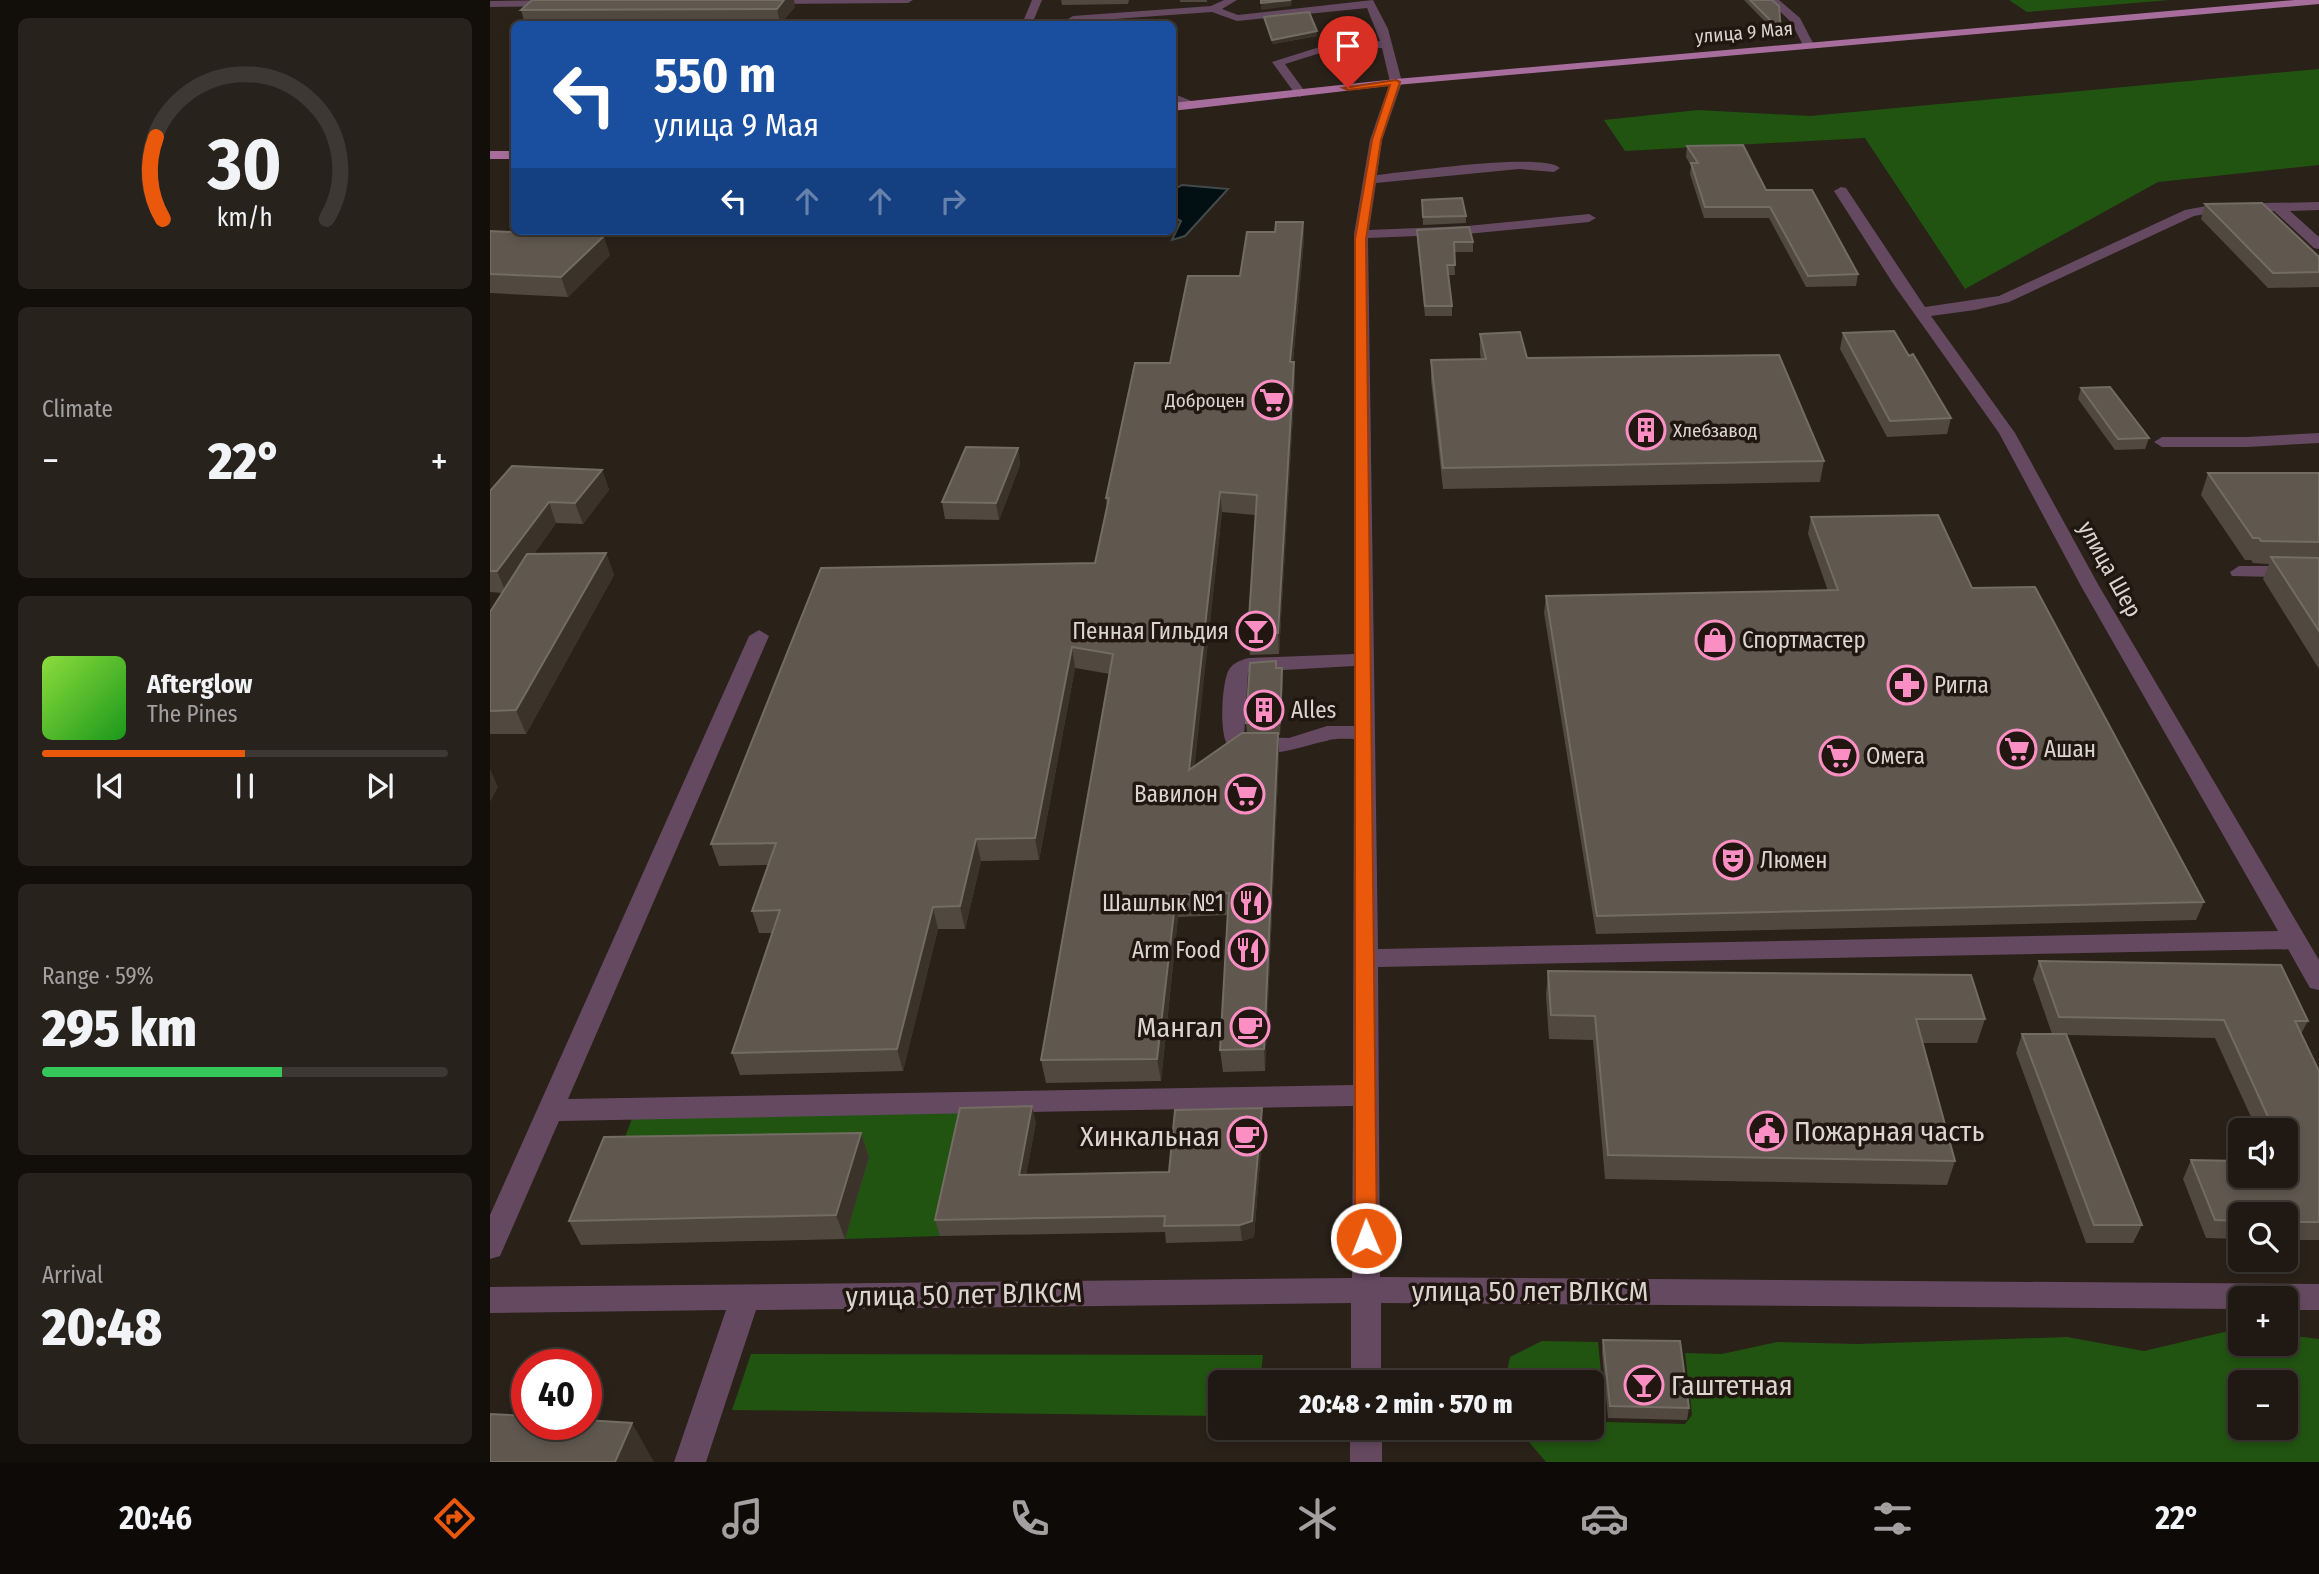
<!DOCTYPE html>
<html lang="en">
<head>
<meta charset="utf-8">
<style>
  body { margin:0; font-family:"Fira Sans Condensed",sans-serif; background:#28221c; color:#f1f3f6; height:100vh; display:flex; flex-direction:column; font-size:26px; white-space:nowrap }
  * { box-sizing:border-box; margin:0 }
  p { font-size:23px; color:#a2a0a0 }
  .icon { flex:none; width:38px; height:38px; fill:none; stroke:currentColor; stroke-width:2; stroke-linecap:round; stroke-linejoin:round }
  .map { position:relative; flex:1; overflow:hidden }
  .panel { display:flex; flex-direction:column; gap:18px; padding:18px; background:#120e0a; width:490px }
  .panel>* { flex:none }
  .guide { position:absolute; left:21px; top:21px; width:665px; height:214px; border-radius:10px; box-shadow:0 4px 10px #0003,0 0 0 2px #3d3833; background:#1a4fa0; color:#fff; overflow:hidden }
  .buttons { position:absolute; left:1738px; top:1118px; display:grid; gap:14px }
  .buttons a { display:grid; place-items:center; width:70px; height:70px; border-radius:10px; background:#201913; box-shadow:0 4px 10px #0003,0 0 0 2px #3d3833; font-size:35px }
  .speed { position:absolute; left:21px; top:1349px; display:flex; gap:14px; font-size:35px; font-weight:700; text-align:center }
  .speed>* { display:grid; place-content:center; width:91px; height:91px; border-radius:50%; background:#201913; box-shadow:0 4px 10px #0003,0 0 0 2px #3d3833; line-height:1 }
  .speed .limit { border:10px solid #d22; background:#fff; color:#111 }
  .pin { position:absolute; display:grid; place-items:center; width:60px; height:60px; color:#fff; margin:-72px -30px; border-radius:50% 50% 50% 0; rotate:-45deg; box-shadow:0 0 7px #0007 }
  .pin .icon { rotate:45deg }
  .me { position:absolute; width:77px; margin:-38px; rotate:359deg; stroke-linejoin:round; filter:drop-shadow(0 0 5px #0008) }
  .turn { display:flex; align-items:center; gap:24px; height:147px; padding:0 28px; font-size:32px }
  .turn .icon { width:91px; height:91px; stroke-width:2.5 }
  .turn b { display:block; font-size:49px; line-height:60px }
  .lanes { display:flex; align-items:center; height:66px; padding:0 28px; background:#0003; justify-content:center; gap:35px; direction:ltr }
  .lanes .off { opacity:.35 }
  .big { font-size:52px; font-weight:800; line-height:1.1 }
  .panel .card { flex:1; display:flex; flex-direction:column; justify-content:center; gap:10px; min-width:0; padding:0 24px; border-radius:10px; background:#28221c }
  .panel .dial { align-items:center; gap:0 }
  .dial svg { height:182px; overflow:visible; fill:none; stroke:#3d3833; stroke-width:7; stroke-linecap:round; text-anchor:middle }
  .dial text { fill:#f1f3f6; stroke:none }
  .song { display:flex; align-items:center; gap:21px }
  .cover { width:84px; height:84px; border-radius:10px; background:linear-gradient(135deg,hsl(90 70% 55%),hsl(120 70% 35%)) }
  .played { height:7px; border-radius:4px; background:linear-gradient(90deg,#ea580c 50%,#3d3833 50%) }
  .keys { display:flex; justify-content:space-around; direction:ltr }
  .heat { display:flex; justify-content:space-between; align-items:center; font-size:38px; direction:ltr }
  .charge { height:10px; border-radius:5px; background:linear-gradient(90deg,#34c759 59%,#3d3833 0) }
  .trip { position:absolute; left:718px; top:1370px; width:396px; height:70px; border-radius:10px; background:#201913; box-shadow:0 4px 10px #0003,0 0 0 2px #3d3833; font-weight:800; line-height:70px; text-align:center }
  .dock { display:flex; height:112px; justify-content:space-around; align-items:center; background:#0d0a08; color:#a2a0a0 }
  .dock .icon { width:49px; height:49px }
  .dock .active { color:#ea580c }
  .dock b { font-size:32px; color:#f1f3f6 }
  main { display:flex; flex:1; min-height:0 }
  .map>svg:first-child { display:block }
</style>
</head>
<body>
<main>
<section class="panel">
<div class="card dial"><svg viewBox="0 0 100 80">
<path d="M14 69A42 42 0 1 1 86 69"/>
<path d="M14 69A42 42 0 0 1 11 33" stroke="#ea580c"/>
<text x="50" y="56" font-size="32" font-weight="700">30</text>
<text x="50" y="72" font-size="11">km/h</text>
</svg></div>
<div class="card"><p>Climate</p>
<div class="heat"><a>−</a><b class="big">22°</b><a>+</a></div>
</div>
<div class="card">
<div class="song"><i class="cover"></i><div><b>Afterglow</b><p>The Pines</p></div></div>
<div class="played"></div>
<div class="keys"><svg class="icon" aria-label="previous" viewBox="0 0 24 24"><path d="M18 5L8 12l10 7zM5 5v14"/></svg><svg class="icon" aria-label="pause" viewBox="0 0 24 24"><path d="M8 5v14M16 5v14"/></svg><svg class="icon" aria-label="next" viewBox="0 0 24 24"><path d="M6 5l10 7-10 7zM19 5v14"/></svg></div>
</div>
<div class="card"><p>Range · 59%</p><b class="big">295 km</b><div class="charge"></div></div>
<div class="card"><p>Arrival</p><b class="big">20:48</b></div>
</section>
<div class="map">
<svg width="1829" height="1462" viewBox="0 0 1829 1462">
  <rect width="100%" height="100%" fill="#2a2119"/>
  <path fill="#215411" fill-rule="evenodd" d="M1519 0H1680L1537 12Z
    M1829 69V165L1668 182 1475 289 1375 138 1135 151 1114 120 1208 110 1320 116Z
    M476 1110 450 1236 355 1239 126 1161 143 1116Z
    M1743 1330H1750V1344H1796V1335L1829 1339V1462H1056L1027 1428H1101V1382H1015L1020 1357 1052 1341 1108 1342 1116 1422 1195 1424 1202 1415 1195 1353 1232 1354 1287 1342 1367 1344 1577 1337 1654 1351ZM1796 1382V1428H1750V1382Z
    M261 1354 773 1355 770 1382H730V1416L242 1410Z"/>
  <path fill="#020f13" stroke="#434a4b" stroke-width="2" d="M692 185 738 189 695 236 682 240 691 221 683 217V190Z"/>
  <g fill="none" stroke-linecap="round" stroke-linejoin="round">
    <path fill="#654960" fill-rule="evenodd" d="M271 0H423L418 3 276 4Z
      M542 0H552L542 24H532Z
      M734 0H747L732 9 748 15 883 0 898 29 912 82 892 140 887 175C919 172 1051 152 1070 168L1064 172 1029 169 886 183 879 230 977 226 1099 214 1106 218 1099 222 977 234 878 238 888 949 1788 931 1591 586 1509 433 1404 285 1344 191 1351 187 1356 188 1435 307 1509 296 1695 210 1727 204 1829 202V210L1800 211 1829 237V249L1824 248 1784 211 1727 212 1704 216 1519 302 1485 310 1441 316 1525 433 1609 586 1829 960V990L1820 988 1798 949 888 967 890 1277 1829 1284V1310H1796V1298H1750V1309L891 1303V1382H861V1303L266 1310 216 1462H184L236 1310 0 1313V1287L862 1278 863 1106 69 1121 10 1256 0 1259V1215L259 636 269 630 279 636 78 1099 863 1085 864 739C855 739 845 738 836 741 805 748 768 763 738 746 729 733 732 689 737 674 740 664 750 660 759 658L864 654V234L880 140 900 82 892 48 840 50 795 64 816 93 810 97 806 95 782 62 839 44 890 41 877 8 747 21 722 12 583 22 578 19 583 16 721 6ZM864 666V726H837L799 738 754 737 758 672Z
      M1278 0H1289L1310 18 1324 45 1322 47H1314L1301 22Z
      M0 1 67 0 71 3 66 6 0 7Z
      M682 93 704 102 706 105 700 109 682 101Z
      M1829 433V443L1757 447H1672L1664 442 1672 437H1757Z
      M1749 566H1829V578L1742 576 1740 572Z
      M860 1428H892V1462H860Z"/>
    <path fill="#a76e9d" fill-rule="evenodd" d="M1805 0H1829V4L906 85 682 111V103L906 79Z
      M0 151H24V159H0Z"/>
  </g>
  <path fill="#514940" d="M571 0H639L638 4 572 5Z
    M690 0H717V2H690Z
    M1254 0H1282L1291 31 1290 37Z
    M305 7 290 24H35L31 10Z
    M774 17 827 31V36L783 44 775 21Z
    M1197 146 1276 190 1368 274 1366 286 1316 287 1279 218H1214L1200 174 1201 166 1196 157Z
    M932 200 976 216V223L933 225Z
    M1715 204 1829 257V287L1778 288 1711 219Z
    M813 222 814 239 803 362 805 381 789 654 760 655 758 634 765 515 732 512 704 767 757 733 756 723 787 668H792L793 679 790 735H788L789 755 775 1071 733 1072 730 1050 738 915 688 917 671 1081 556 1083 551 1060 620 674 585 668 549 860 491 861 475 929H448L413 1071 250 1075 242 1053 282 933H269L262 911 278 865 229 866 221 844 605 563 617 509 616 498 680 363 785 232Z
    M927 230 983 242V252H964L965 275H958L962 306V316H935L927 240Z
    M0 231 120 255 78 297 0 293Z
    M1353 333 1461 418 1457 434 1397 437 1350 349Z
    M990 334 1037 358 1334 461 1330 482 953 489 941 380V360H991L990 353Z
    M1591 388 1659 438 1655 449 1625 450 1588 399Z
    M528 448 530 465 509 520 455 519 452 502Z
    M112 470 119 490 93 524 66 523 44 554 116 553 124 575 36 734H0V612L13 593 0 592V491Z
    M1718 473H1829V669L1773 579 1779 564 1763 563 1761 560H1755L1711 495Z
    M1321 517 1482 588 1714 902 1706 920 1106 934 1054 613 1056 596 1338 591 1318 534Z
    M1549 961 1818 1021 1811 1034 1829 1071V1240H1796V1214H1750V1239L1716 1238 1693 1179 1701 1160 1796 1176V1130H1767L1725 1038 1577 1035 1652 1225 1643 1243H1596L1526 1053 1532 1034H1562L1543 979Z
    M1058 971 1495 1019 1487 1043H1433L1465 1161 1457 1185 1115 1179 1103 1040 1059 1039 1056 995Z
    M546 1122 536 1175 679 1172 773 1125 764 1237 752 1241 676 1243 675 1232 450 1236 445 1220Z
    M371 1133 379 1157 355 1239 91 1245 79 1221Z
    M1113 1340 1199 1408 1197 1420 1118 1418 1112 1352Z"/>
  <path fill="#3b332a" d="M294 0H304L305 7 290 24 287 9Z
    M802 0 801 6 771 10V3Z
    M827 31V36L783 44 782 40Z
    M813 222 814 239 801 381 800 362Z
    M114 236 120 255 78 297 71 277Z
    M804 362 805 381 789 654 788 633Z
    M528 448 530 465 509 520 506 503Z
    M112 470 119 490 93 524 85 503Z
    M730 492 732 512 702 792 699 770Z
    M59 502 66 523 16 593 7 571Z
    M116 553 124 575 36 734 26 710Z
    M582 647 585 668 549 860 545 838Z
    M792 668 793 679 790 735V723Z
    M788 733 789 755 775 1071 774 1049Z
    M0 769 8 787 0 802Z
    M486 839 491 861 475 929 470 906Z
    M686 895 688 917 671 1081 667 1059Z
    M443 907 448 929 413 1071 407 1049Z
    M542 1106 546 1122 533 1192 529 1175Z
    M772 1108 773 1125 764 1237 752 1241 750 1225Z
    M371 1133 379 1157 355 1239 346 1215Z
    M142 1423 164 1462H125Z"/>
  <path fill="#60584f" stroke="#736c63" stroke-width="2" d="M42 0H294L287 9 31 10Z
    M771 0H801L771 3Z
    M1260 0H1282L1289 6 1291 31Z
    M819 12 827 31 782 40 774 17Z
    M1253 145 1276 190H1322L1368 274 1318 276 1280 207H1215L1201 163H1208L1197 146Z
    M972 198 976 216 933 217 932 200Z
    M1772 203 1829 257V272L1783 273 1715 204Z
    M786 222H813L800 362H804L788 633 758 634 767 495 730 492 699 770 752 733H788L774 1049 730 1050 739 893 686 895 667 1059 551 1060 623 654 582 647 545 838 486 839 470 906 443 907 407 1049 242 1053 290 910 262 911 286 843 221 844 331 568 605 563 619 498H616L645 363H680L698 276H750L757 232H785Z
    M979 227 983 242H964L965 265H957L962 306H935L927 230Z
    M0 231 114 236 71 277 0 274Z
    M1404 331 1419 356 1423 354 1461 418 1400 421 1353 333Z
    M1030 332 1037 358 1289 355 1334 461 953 468 941 360 996 359 990 334Z
    M1620 387 1659 438 1628 439 1591 388Z
    M476 447 528 448 506 503 452 502Z
    M22 466 112 470 85 503 59 502 7 571H0V491Z
    M1718 473H1829V542L1771 541 1769 538H1763Z
    M1448 515 1482 588 1545 587 1714 902 1107 916 1056 596 1348 590 1321 517Z
    M116 553 26 710 0 711V612L37 554Z
    M1781 557 1829 558V631Z
    M786 661V668H792L790 723H756L760 663Z
    M1549 961 1791 965 1818 1021H1805L1829 1071V1222H1796V1214H1750V1221L1725 1220 1701 1160 1750 1161V1176H1796V1162H1799L1796 1155V1130H1784L1734 1020 1569 1017Z
    M1058 971 1481 975 1495 1019H1426L1465 1161 1118 1155 1105 1016 1061 1015Z
    M1532 1034H1576L1652 1225H1604Z
    M542 1106 529 1175 679 1172 685 1110 772 1108 762 1221 750 1225 674 1226 675 1216 445 1220 470 1108Z
    M371 1133 346 1215 79 1221 114 1137Z
    M1113 1340 1190 1341 1199 1408 1120 1406Z
    M0 1414 37 1416V1424H96V1420L142 1423 125 1462H0Z"/>
  <path fill="#ea580c" stroke="#983908" stroke-width="2" d="M906 80 910 82 891 140 876 239 887 1238 884 1244 876 1247 869 1244 865 1238V239L882 140 900 85 858 90 853 88Z"/>
  <defs>
    <symbol id="supermarket-ring" viewBox="-11 -11 22 22"><circle r="9.5" fill="#211710" stroke="#fb8fc3" stroke-width="1.5"/><path d="M-6-5.5h2.5l.6 2H6L4.5 2H-2.5L-4.4-4H-6ZM-1.5 3.2a1.3 1.3 0 1 0 .1 0ZM3 3.2a1.3 1.3 0 1 0 .1 0Z" fill="#fb8fc3"/></symbol>
    <symbol id="building-ring" viewBox="-11 -11 22 22"><circle r="9.5" fill="#211710" stroke="#fb8fc3" stroke-width="1.5"/><path d="M-4-6H4V6H1V3H-1V6H-4ZM-2.5-4.3h1.7v1.8h-1.7ZM.8-4.3h1.7v1.8H.8ZM-2.5-1h1.7V.8h-1.7ZM.8-1h1.7V.8H.8Z" fill="#fb8fc3"/></symbol>
    <symbol id="bar-ring" viewBox="-11 -11 22 22"><circle r="9.5" fill="#211710" stroke="#fb8fc3" stroke-width="1.5"/><path d="M-6-5H6L.8 .8V4.5H3.5V6h-7V4.5H-.8V.8Z" fill="#fb8fc3"/></symbol>
    <symbol id="shop-ring" viewBox="-11 -11 22 22"><circle r="9.5" fill="#211710" stroke="#fb8fc3" stroke-width="1.5"/><path d="M-5-2.5h2.3a2.7 3.5 0 0 1 5.4 0H5L5.5 6h-11ZM-1.5-2.5h3a1.5 2.3 0 0 0-3 0Z" fill="#fb8fc3"/></symbol>
    <symbol id="pharmacy-ring" viewBox="-11 -11 22 22"><circle r="9.5" fill="#211710" stroke="#fb8fc3" stroke-width="1.5"/><path d="M-2-6h4v4h4v4h-4v4h-4v-4h-4v-4h4Z" fill="#fb8fc3"/></symbol>
    <symbol id="theatre-ring" viewBox="-11 -11 22 22"><circle r="9.5" fill="#211710" stroke="#fb8fc3" stroke-width="1.5"/><path d="M-5-5.5Q0-4 5-5.5V0Q5 5 0 6Q-5 5-5 0ZM-3.3-2.5H-1v1.5H-3.3ZM1-2.5H3.3v1.5H1ZM-2.8 1Q0 5.5 2.8 1Z" fill="#fb8fc3"/></symbol>
    <symbol id="restaurant-ring" viewBox="-11 -11 22 22"><circle r="9.5" fill="#211710" stroke="#fb8fc3" stroke-width="1.5"/><path d="M-5-6h1v4h1v-4h1v4h1v-4h1v5L-1.5 .5V6h-2V.5L-5-1ZM5-6V6H3V1.5H1.5Q1.5-4 5-6Z" fill="#fb8fc3"/></symbol>
    <symbol id="cafe-ring" viewBox="-11 -11 22 22"><circle r="9.5" fill="#211710" stroke="#fb8fc3" stroke-width="1.5"/><path d="M-5.5-4.5H6V0H3Q3 3.5 0 3.5H-2.5Q-5.5 3.5-5.5 0ZM3-3.2v2h1.7v-2ZM-6 4.5H4V6H-6Z" fill="#fb8fc3"/></symbol>
    <symbol id="civic-ring" viewBox="-11 -11 22 22"><circle r="9.5" fill="#211710" stroke="#fb8fc3" stroke-width="1.5"/><path d="M-.6-6.5H3V-4.5H.6V-3L4-1V1h2V6H-6V1h2V-1L-.6-3ZM-1.2 2.5V6h2.4V2.5Z" fill="#fb8fc3"/></symbol>
  </defs>
  <g fill-rule="evenodd">
    <use href="#supermarket-ring" x="760" y="378" width="44" height="44"/>
    <use href="#building-ring" x="1134" y="408" width="44" height="44"/>
    <use href="#bar-ring" x="744" y="609" width="44" height="44"/>
    <use href="#shop-ring" x="1203" y="618" width="44" height="44"/>
    <use href="#pharmacy-ring" x="1395" y="663" width="44" height="44"/>
    <use href="#building-ring" x="752" y="688" width="44" height="44"/>
    <use href="#supermarket-ring" x="1505" y="727" width="44" height="44"/>
    <use href="#supermarket-ring" x="1327" y="734" width="44" height="44"/>
    <use href="#supermarket-ring" x="733" y="772" width="44" height="44"/>
    <use href="#theatre-ring" x="1221" y="838" width="44" height="44"/>
    <use href="#restaurant-ring" x="739" y="881" width="44" height="44"/>
    <use href="#restaurant-ring" x="736" y="928" width="44" height="44"/>
    <use href="#cafe-ring" x="738" y="1005" width="44" height="44"/>
    <use href="#civic-ring" x="1255" y="1109" width="44" height="44"/>
    <use href="#cafe-ring" x="735" y="1114" width="44" height="44"/>
    <use href="#bar-ring" x="1132" y="1363" width="44" height="44"/>
  </g>
  <g text-anchor="middle" stroke-width="7" stroke-linejoin="round" paint-order="stroke">
    <g font-size="19" fill="#dbd4cf" stroke="#211710">
      <text transform="translate(1254 32) rotate(-5)" y="7">улица 9 Мая</text>
    </g>
    <g font-size="19" fill="#dbd4cf" stroke="#211710" text-anchor="end">
      <text x="755" y="407">Доброцен</text>
      <text x="1183" y="437" text-anchor="start">Хлебзавод</text>
    </g>
    <g font-size="23" fill="#dbd4cf" stroke="#211710">
      <text transform="translate(1620 569) rotate(61)" y="8">улица Шер</text>
    </g>
    <g font-size="23" fill="#dbd4cf" stroke="#211710" text-anchor="start">
      <text x="739" y="639" text-anchor="end">Пенная Гильдия</text>
      <text x="1252" y="648">Спортмастер</text>
      <text x="1444" y="693">Ригла</text>
      <text x="801" y="718">Alles</text>
      <text x="1554" y="757">Ашан</text>
      <text x="1376" y="764">Омега</text>
      <text x="728" y="802" text-anchor="end">Вавилон</text>
      <text x="1270" y="868">Люмен</text>
      <text x="734" y="911" text-anchor="end">Шашлык №1</text>
      <text x="731" y="958" text-anchor="end">Arm Food</text>
    </g>
    <g font-size="28" fill="#dbd4cf" stroke="#211710" text-anchor="end">
      <text x="733" y="1037">Мангал</text>
      <text x="1304" y="1141" text-anchor="start">Пожарная часть</text>
      <text x="730" y="1146">Хинкальная</text>
      <text x="1181" y="1395" text-anchor="start">Гаштетная</text>
    </g>
    <g font-size="28" fill="#dbd4cf" stroke="#211710">
      <text x="1040" y="1301">улица 50 лет ВЛКСМ</text>
      <text transform="translate(474 1294) rotate(-1)" y="10">улица 50 лет ВЛКСМ</text>
    </g>
  </g>
</svg>
<div class="buttons">
<a><svg class="icon" aria-label="sound" viewBox="0 0 24 24"><path d="M4 9h4l5-4v14l-5-4H4zM17 9q2 3 0 6"/></svg></a>
<a><svg class="icon" aria-label="search" viewBox="0 0 24 24"><circle cx="10" cy="10" r="6"/><path d="M15 15l6 6"/></svg></a>
<a>+</a>
<a>−</a>
</div>
<div class="speed"><div class="limit">40</div></div>
<div class="pin" style="left:858px;top:88px;background:#d93025"><svg class="icon" aria-label="arrive" viewBox="0 0 24 24"><path d="M6 21V4h12l-3 4 3 4H6"/></svg></div>
<svg class="me" style="left:876px;top:1238px" viewBox="-20 -20 40 40"><circle r="17" fill="#ea580c" stroke="#fff" stroke-width="3"/><path d="M0-11L8 9 0 5-8 9z" fill="#fff"/></svg>
<div class="trip">20:48 · 2 min · 570 m</div>
<div class="guide">
<div class="turn"><svg class="icon" aria-label="left" viewBox="0 0 24 24"><path d="M17 20v-9H6M10 6l-5 5 5 5"/></svg><div><b>550 m</b>улица 9 Мая</div></div>
<div class="lanes"><svg class="icon" aria-label="left" viewBox="0 0 24 24"><path d="M17 20v-9H6M10 6l-5 5 5 5"/></svg><svg class="icon off" aria-label="ahead" viewBox="0 0 24 24"><path d="M12 20V5M6 11l6-6 6 6"/></svg><svg class="icon off" aria-label="ahead" viewBox="0 0 24 24"><path d="M12 20V5M6 11l6-6 6 6"/></svg><svg class="icon off" aria-label="right" viewBox="0 0 24 24"><path d="M7 20v-9h11M14 6l5 5-5 5"/></svg></div>
</div>
</div>
</main>
<nav class="dock">
<b>20:46</b>
<svg class="icon active" aria-label="directions" viewBox="0 0 24 24"><path d="M12 3l9 9-9 9-9-9zM9 14v-3h6M13 9l2 2-2 2"/></svg>
<svg class="icon" aria-label="music" viewBox="0 0 24 24"><path d="M9 18V5l10-2v13"/><circle cx="6" cy="18" r="3"/><circle cx="16" cy="16" r="3"/></svg>
<svg class="icon" aria-label="phone" viewBox="0 0 24 24"><path d="M5 4h4l2 5-3 2q2 4 5 5l2-3 5 2v4C11 20 4 13 5 4z"/></svg>
<svg class="icon" aria-label="climate" viewBox="0 0 24 24"><path d="M12 3v18M4 7l16 10M4 17L20 7"/></svg>
<svg class="icon" aria-label="car" viewBox="0 0 24 24"><path d="M5 17H2v-5l4-1 3-4h7l3 4 3 1v5h-3M9 17h6M6 11h13"/><circle cx="7" cy="17" r="2"/><circle cx="17" cy="17" r="2"/></svg>
<svg class="icon" aria-label="filters" viewBox="0 0 24 24"><path d="M4 7h16M4 17h16"/><circle cx="9" cy="7" r="2"/><circle cx="15" cy="17" r="2"/></svg>
<b>22°</b>
</nav>
</body>
</html>
